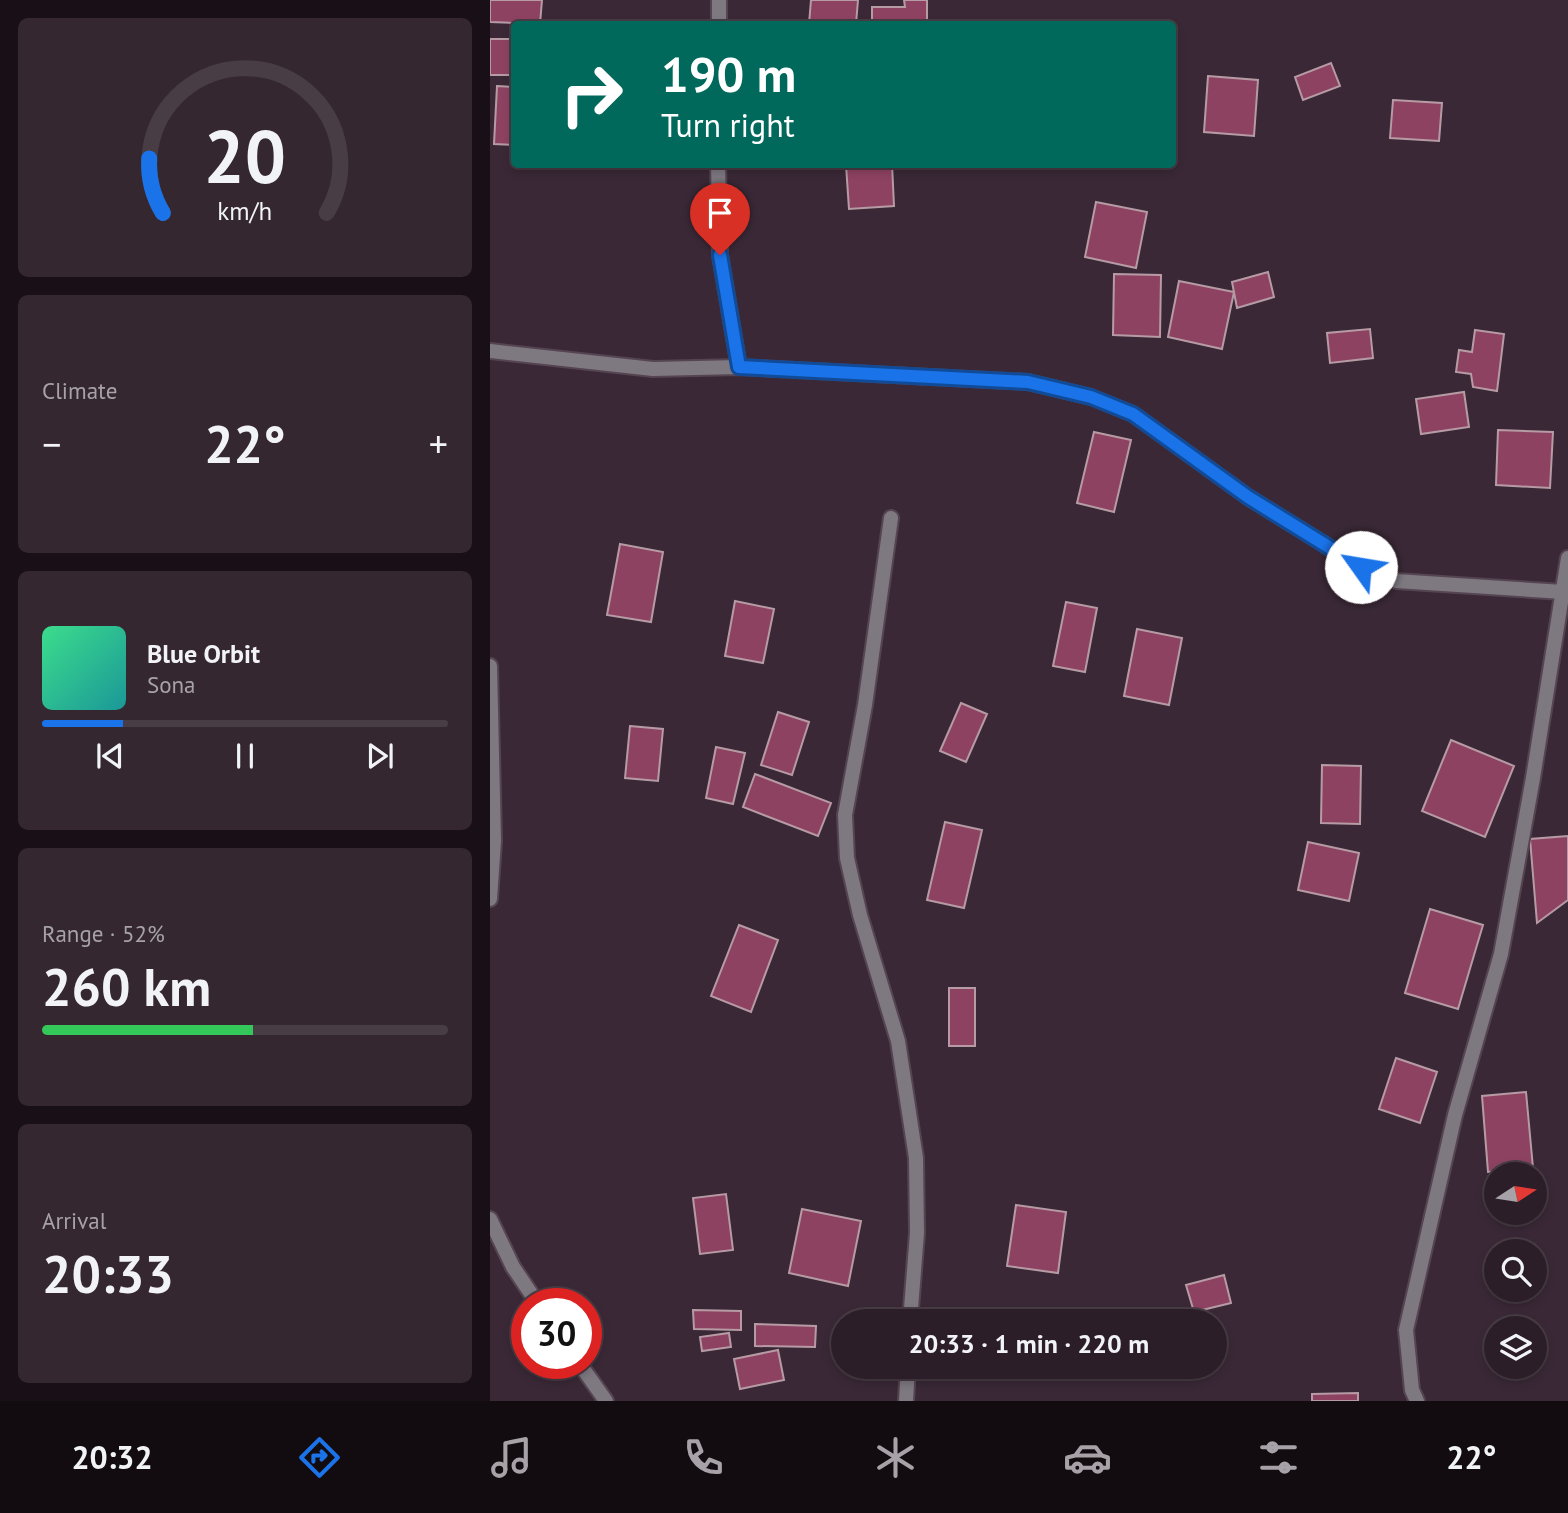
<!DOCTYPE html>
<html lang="en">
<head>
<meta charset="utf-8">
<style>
  body { margin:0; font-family:"PT Sans",sans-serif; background:#342730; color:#f1f3f6; height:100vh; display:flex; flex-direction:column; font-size:26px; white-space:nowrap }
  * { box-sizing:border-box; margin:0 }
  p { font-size:23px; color:#a6a2a8 }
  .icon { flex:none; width:38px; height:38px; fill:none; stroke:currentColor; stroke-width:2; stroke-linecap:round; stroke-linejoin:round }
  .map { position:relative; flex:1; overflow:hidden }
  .details { display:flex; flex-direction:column; gap:18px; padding:18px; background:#181016; width:490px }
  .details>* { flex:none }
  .hud { position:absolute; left:21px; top:21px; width:665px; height:147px; border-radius:7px; box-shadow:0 4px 10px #0003,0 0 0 2px #483c45; background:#00695c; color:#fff; overflow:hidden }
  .needle { width:46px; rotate:78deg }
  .tools { position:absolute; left:994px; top:1162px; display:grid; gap:14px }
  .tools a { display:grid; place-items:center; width:63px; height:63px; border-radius:50%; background:#2c1e28; box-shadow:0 4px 10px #0003,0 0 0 2px #483c45; font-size:35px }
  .speed { position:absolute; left:21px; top:1288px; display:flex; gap:14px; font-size:35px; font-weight:700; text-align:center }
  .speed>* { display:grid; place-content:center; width:91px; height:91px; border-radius:50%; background:#2c1e28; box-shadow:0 4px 10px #0003,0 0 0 2px #483c45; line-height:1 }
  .speed .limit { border:10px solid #d22; background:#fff; color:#111 }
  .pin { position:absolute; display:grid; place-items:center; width:60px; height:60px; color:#fff; margin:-72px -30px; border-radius:50% 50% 50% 0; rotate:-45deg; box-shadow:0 0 7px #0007 }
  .pin .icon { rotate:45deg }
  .me { position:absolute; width:77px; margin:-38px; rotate:302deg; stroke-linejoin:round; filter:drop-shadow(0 0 5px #0008) }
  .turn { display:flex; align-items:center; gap:24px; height:147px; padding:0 35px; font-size:32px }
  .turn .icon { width:91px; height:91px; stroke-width:2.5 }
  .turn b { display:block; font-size:49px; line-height:60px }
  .big { font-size:52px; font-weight:800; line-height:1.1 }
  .details .card { flex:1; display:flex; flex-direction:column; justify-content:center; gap:10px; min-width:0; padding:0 24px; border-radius:10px; background:#342730 }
  .details .dial { align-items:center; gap:0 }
  .dial svg { height:182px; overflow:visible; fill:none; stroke:#483c45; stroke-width:7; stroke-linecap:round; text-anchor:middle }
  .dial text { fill:#f1f3f6; stroke:none }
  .song { display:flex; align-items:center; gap:21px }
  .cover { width:84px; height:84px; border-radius:10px; background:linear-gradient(135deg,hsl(150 70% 55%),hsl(180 70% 35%)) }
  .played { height:7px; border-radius:4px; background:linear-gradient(90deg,#1a73e8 20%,#483c45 20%) }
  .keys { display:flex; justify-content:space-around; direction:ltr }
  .heat { display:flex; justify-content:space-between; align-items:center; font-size:38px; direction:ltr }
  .charge { height:10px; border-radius:5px; background:linear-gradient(90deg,#34c759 52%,#483c45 0) }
  .trip { position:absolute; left:341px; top:1309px; width:396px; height:70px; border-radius:35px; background:#2c1e28; box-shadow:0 4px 10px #0003,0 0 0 2px #483c45; font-weight:800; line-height:70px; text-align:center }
  .tab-bar { display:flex; height:112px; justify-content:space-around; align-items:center; background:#120c10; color:#a6a2a8 }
  .tab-bar .icon { width:49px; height:49px }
  .tab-bar .on { color:#1a73e8 }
  .tab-bar b { font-size:32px; color:#f1f3f6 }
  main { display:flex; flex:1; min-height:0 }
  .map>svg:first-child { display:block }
</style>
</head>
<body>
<main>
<section class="details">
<div class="card dial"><svg viewBox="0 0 100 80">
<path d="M14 69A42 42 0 1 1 86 69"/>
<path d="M14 69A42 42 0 0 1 8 45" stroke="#1a73e8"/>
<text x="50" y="56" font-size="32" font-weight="700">20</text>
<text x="50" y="72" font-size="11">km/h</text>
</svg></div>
<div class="card"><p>Climate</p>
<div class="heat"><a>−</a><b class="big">22°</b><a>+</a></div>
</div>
<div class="card">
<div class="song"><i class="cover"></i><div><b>Blue Orbit</b><p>Sona</p></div></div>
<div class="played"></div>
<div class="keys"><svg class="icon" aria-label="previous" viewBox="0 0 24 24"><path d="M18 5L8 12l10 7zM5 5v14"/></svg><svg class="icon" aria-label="pause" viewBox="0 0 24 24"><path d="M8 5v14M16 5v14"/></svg><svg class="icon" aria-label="next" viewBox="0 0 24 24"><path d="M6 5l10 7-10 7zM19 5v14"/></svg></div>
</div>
<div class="card"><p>Range · 52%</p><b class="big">260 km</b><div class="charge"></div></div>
<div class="card"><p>Arrival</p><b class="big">20:33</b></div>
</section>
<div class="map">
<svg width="1078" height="1401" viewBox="0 0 1078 1401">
  <rect width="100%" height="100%" fill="#3a2836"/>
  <path fill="#8e4262" stroke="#b69ba4" stroke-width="2" d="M0 0H52L50 24 0 22Z
    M321 0H368L366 24H319Z
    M414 0H437V24H382V7H415Z
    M0 39H24V75H0Z
    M841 63 850 86 813 100 805 77Z
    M718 76 768 80 764 136 714 132Z
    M7 86 24 87V145L4 144Z
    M903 100 952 103 949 141 900 138Z
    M402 164 404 206 359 209 356 165Z
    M606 202 657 212 646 268 595 257Z
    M778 272 784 297 747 308 742 282Z
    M624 274 671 275 670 337 623 335Z
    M689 281 744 292 732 349 678 337Z
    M880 329 883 358 840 363 837 333Z
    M985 330 1014 334 1007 391 983 387 981 374 966 372 969 350 982 352Z
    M974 392 979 427 931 434 926 399Z
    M1008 430 1063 432 1060 488 1006 485Z
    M604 432 641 440 624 512 587 503Z
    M130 544 173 552 161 622 117 615Z
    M245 601 284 609 273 663 235 656Z
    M576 602 607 608 595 672 563 666Z
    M647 629 692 638 679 705 634 696Z
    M471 703 497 714 476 762 450 751Z
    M288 712 319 722 302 775 271 765Z
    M140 726 173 729 168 781 135 778Z
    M961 740 1024 766 995 837 932 811Z
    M226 747 255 753 243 804 216 798Z
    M832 765 871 766 870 824 831 823Z
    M265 774 341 803 328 836 253 807Z
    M455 822 492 830 474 908 437 900Z
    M1078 836V900L1047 923 1040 839Z
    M818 842 869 853 859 901 808 890Z
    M940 909 993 925 968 1009 915 993Z
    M249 925 288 940 261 1012 221 996Z
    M459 988H485V1046H459Z
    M906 1058 947 1072 930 1123 889 1109Z
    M1036 1092 1043 1168 998 1172 992 1096Z
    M236 1194 243 1250 210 1254 203 1198Z
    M526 1205 576 1212 568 1273 517 1266Z
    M312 1209 371 1221 358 1286 299 1273Z
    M734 1275 741 1303 704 1312 696 1285Z
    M203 1310 251 1311V1330L204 1329Z
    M265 1324 326 1326 325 1347 265 1346Z
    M239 1333 241 1347 212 1351 210 1337Z
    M288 1350 294 1380 250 1389 244 1359Z
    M868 1393V1401H822V1394Z"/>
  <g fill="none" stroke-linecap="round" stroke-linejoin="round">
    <defs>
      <path id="minor" d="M229 24V0
        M228 164 230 255 249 367
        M0 351 163 369 249 367 538 382 601 397 643 414 758 497 871 567 906 581 1073 592 1078 597
        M401 518 375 705 355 815 357 858 370 915 408 1041 426 1158 427 1233 420 1321
        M0 666 4 841 0 899
        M0 1219 23 1267 48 1304
        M89 1363 116 1401
        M416 1401 418 1367
        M927 1401 922 1390 916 1330 965 1115 1011 954 1043 778 1078 558"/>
    </defs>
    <use href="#minor" stroke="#554451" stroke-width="18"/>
    <use href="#minor" stroke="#7e7881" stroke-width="14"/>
  </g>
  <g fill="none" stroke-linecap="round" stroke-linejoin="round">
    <defs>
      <path id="route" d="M230 255 249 367 538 382 601 397 643 414 758 497 871 567"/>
    </defs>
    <use href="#route" stroke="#114b97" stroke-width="18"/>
    <use href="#route" stroke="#1a73e8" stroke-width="12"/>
  </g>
</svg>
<div class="tools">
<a><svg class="needle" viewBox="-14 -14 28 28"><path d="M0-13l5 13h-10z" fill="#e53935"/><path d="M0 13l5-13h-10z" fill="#a6a2a8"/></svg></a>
<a><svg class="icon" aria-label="search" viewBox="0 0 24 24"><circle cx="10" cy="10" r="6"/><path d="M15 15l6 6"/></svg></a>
<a><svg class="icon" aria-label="layers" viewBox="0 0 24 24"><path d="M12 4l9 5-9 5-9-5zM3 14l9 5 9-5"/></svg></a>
</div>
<div class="speed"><div class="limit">30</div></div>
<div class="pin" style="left:230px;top:255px;background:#d93025"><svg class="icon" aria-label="arrive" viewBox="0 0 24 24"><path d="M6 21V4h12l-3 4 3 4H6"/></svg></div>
<svg class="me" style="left:871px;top:567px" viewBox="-20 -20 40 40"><circle r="19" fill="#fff"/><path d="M0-13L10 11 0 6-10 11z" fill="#1a73e8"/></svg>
<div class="trip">20:33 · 1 min · 220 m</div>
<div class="hud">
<div class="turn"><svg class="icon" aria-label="right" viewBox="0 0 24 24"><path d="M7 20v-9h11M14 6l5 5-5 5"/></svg><div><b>190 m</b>Turn right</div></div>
</div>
</div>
</main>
<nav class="tab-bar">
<b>20:32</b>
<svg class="icon on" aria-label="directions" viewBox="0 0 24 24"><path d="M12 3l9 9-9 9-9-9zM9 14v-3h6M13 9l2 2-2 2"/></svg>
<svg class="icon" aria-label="music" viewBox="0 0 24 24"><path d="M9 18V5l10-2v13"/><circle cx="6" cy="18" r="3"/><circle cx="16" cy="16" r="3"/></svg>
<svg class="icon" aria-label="phone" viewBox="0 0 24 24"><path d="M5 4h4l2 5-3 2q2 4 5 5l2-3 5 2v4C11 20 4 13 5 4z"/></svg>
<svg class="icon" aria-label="climate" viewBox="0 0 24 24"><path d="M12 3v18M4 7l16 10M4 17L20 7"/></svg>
<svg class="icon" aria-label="car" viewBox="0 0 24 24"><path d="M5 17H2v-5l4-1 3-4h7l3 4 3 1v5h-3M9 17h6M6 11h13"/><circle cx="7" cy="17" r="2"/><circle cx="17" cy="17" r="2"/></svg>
<svg class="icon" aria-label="filters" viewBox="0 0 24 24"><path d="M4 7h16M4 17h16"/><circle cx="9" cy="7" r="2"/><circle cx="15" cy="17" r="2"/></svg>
<b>22°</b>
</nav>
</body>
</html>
